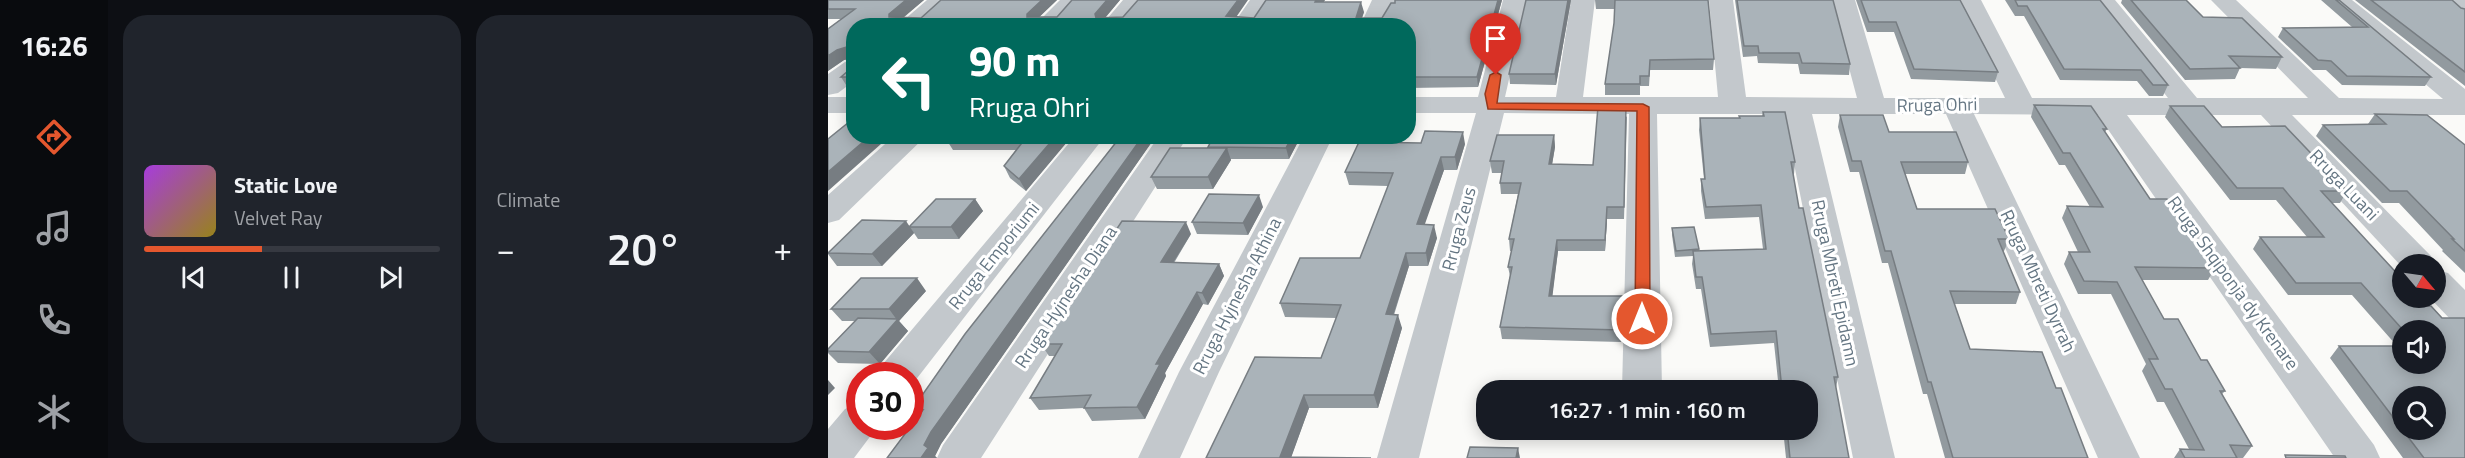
<!DOCTYPE html>
<html lang="en">
<head>
<meta charset="utf-8">
<style>
  body { margin:0; font-family:"Titillium Web",sans-serif; background:#20242c; color:#f1f3f6; height:100vh; display:flex; flex-direction:column; font-size:22px; white-space:nowrap }
  * { box-sizing:border-box; margin:0 }
  p { font-size:20px; color:#9ea1a6 }
  .icon { flex:none; width:33px; height:33px; fill:none; stroke:currentColor; stroke-width:2; stroke-linecap:round; stroke-linejoin:round }
  .map { position:relative; flex:1; overflow:hidden }
  .panel { display:flex; flex-direction:column; gap:15px; padding:15px; background:#0d0f14; width:720px }
  .panel>* { flex:none }
  .banner { position:absolute; left:18px; top:18px; width:570px; height:126px; border-radius:24px; box-shadow:0 3px 15px #0003; background:#00695c; color:#fff; overflow:hidden }
  .needle { width:39px; rotate:119deg }
  .fabs { position:absolute; left:1564px; top:254px; display:grid; gap:12px }
  .fabs a { display:grid; place-items:center; width:54px; height:54px; border-radius:50%; background:#171b24; box-shadow:0 3px 15px #0003; font-size:30px }
  .speed { position:absolute; left:18px; top:362px; display:flex; gap:12px; font-size:30px; font-weight:700; text-align:center }
  .speed>* { display:grid; place-content:center; width:78px; height:78px; border-radius:50%; background:#171b24; box-shadow:0 3px 15px #0003; line-height:1 }
  .speed .limit { border:9px solid #d22; background:#fff; color:#111 }
  .pin { position:absolute; display:grid; place-items:center; width:51px; height:51px; color:#fff; margin:-62px -26px; border-radius:50% 50% 50% 0; rotate:-45deg; box-shadow:0 0 6px #0007 }
  .pin .icon { rotate:45deg }
  .me { position:absolute; width:66px; margin:-33px; rotate:0deg; stroke-linejoin:round; filter:drop-shadow(0 0 4px #0008) }
  .turn { display:flex; align-items:center; gap:21px; height:126px; padding:0 24px; font-size:27px }
  .turn .icon { width:78px; height:78px; stroke-width:2.5 }
  .turn b { display:block; font-size:42px; line-height:51px }
  .big { font-size:45px; font-weight:600; line-height:1.1 }
  .panel .card { flex:1; display:flex; flex-direction:column; justify-content:center; gap:9px; min-width:0; padding:0 21px; border-radius:24px; background:#20242c }
  .song { display:flex; align-items:center; gap:18px }
  .cover { width:72px; height:72px; border-radius:9px; background:linear-gradient(135deg,hsl(280 70% 55%),hsl(50 70% 35%)) }
  .played { height:6px; border-radius:3px; background:linear-gradient(90deg,#e4572e 40%,#363941 40%) }
  .keys { display:flex; justify-content:space-around; direction:ltr }
  .heat { display:flex; justify-content:space-between; align-items:center; font-size:33px; direction:ltr }
  .panel .tiles { flex:1; display:grid; gap:15px; grid-template-columns:repeat(2,1fr) }
  .trip { position:absolute; left:648px; top:380px; width:342px; height:60px; border-radius:24px; background:#171b24; box-shadow:0 3px 15px #0003; font-weight:600; line-height:60px; text-align:center }
  main { display:flex; flex:1; min-height:0 }
  .dock { display:flex; flex-direction:column; width:108px; justify-content:space-around; align-items:center; background:#090b0e; color:#9ea1a6 }
  .dock .icon { width:42px; height:42px }
  .dock .active { color:#e4572e }
  .dock b { font-size:27px; color:#f1f3f6 }
  .map>svg:first-child { display:block }
</style>
</head>
<body>
<main>
<nav class="dock">
<b>16:26</b>
<svg class="icon active" aria-label="directions" viewBox="0 0 24 24"><path d="M12 3l9 9-9 9-9-9zM9 14v-3h6M13 9l2 2-2 2"/></svg>
<svg class="icon" aria-label="music" viewBox="0 0 24 24"><path d="M9 18V5l10-2v13"/><circle cx="6" cy="18" r="3"/><circle cx="16" cy="16" r="3"/></svg>
<svg class="icon" aria-label="phone" viewBox="0 0 24 24"><path d="M5 4h4l2 5-3 2q2 4 5 5l2-3 5 2v4C11 20 4 13 5 4z"/></svg>
<svg class="icon" aria-label="climate" viewBox="0 0 24 24"><path d="M12 3v18M4 7l16 10M4 17L20 7"/></svg>
</nav>
<section class="panel">
<div class="tiles">
<div class="card">
<div class="song"><i class="cover"></i><div><b>Static Love</b><p>Velvet Ray</p></div></div>
<div class="played"></div>
<div class="keys"><svg class="icon" aria-label="previous" viewBox="0 0 24 24"><path d="M18 5L8 12l10 7zM5 5v14"/></svg><svg class="icon" aria-label="pause" viewBox="0 0 24 24"><path d="M8 5v14M16 5v14"/></svg><svg class="icon" aria-label="next" viewBox="0 0 24 24"><path d="M6 5l10 7-10 7zM19 5v14"/></svg></div>
</div>
<div class="card"><p>Climate</p>
<div class="heat"><a>−</a><b class="big">20°</b><a>+</a></div>
</div>
</div>
</section>
<div class="map">
<svg width="1637" height="458" viewBox="0 0 1637 458">
  <rect width="100%" height="100%" fill="#fafaf8"/>
  <g fill="none" stroke-linecap="round" stroke-linejoin="round">
    <path fill="#c3c8cc" fill-rule="evenodd" d="M99 0H126L97 26H69Z
      M232 0H257L232 26H206Z
      M295 0H320L298 26H273Z
      M422 0H446L429 26H404Z
      M544 0H568L556 26H532Z
      M675 0H699L677 97H728L743 0H767L755 97H890L881 0H905L918 97 1029 98 1003 0H1027L1056 98H1177L1129 0H1153L1204 98H1340L1263 0H1287L1369 98H1480L1383 0H1408L1511 98 1615 99 1498 0H1524L1637 89V115H1464L1603 256 1608 264H1575V268L1433 115H1299L1546 445 1552 458H1507L1270 115 1146 114 1312 458H1270L1118 114H984L1067 458H1025L956 114H829L834 390H794L801 114 676 113 591 458H549L648 113H580V97H650Z
      M1611 0H1637V17L1629 15Z
      M26 60V81L10 93 0 95V74L17 62Z
      M0 97H26V113H0Z
      M66 136H98L11 220 0 223V195Z
      M247 136H277L83 386 82 375H49L55 364Z
      M331 136H360L153 458H109L115 445Z
      M476 136H505L391 372 352 458H310L351 372Z
      M1608 270 1620 273 1637 290V325L1624 321 1601 297H1608Z
      M32 404V426H50L26 458H0V429L17 409Z"/>
  </g>
  <path fill="#929a9f" fill-rule="evenodd" d="M0 0H96L75 17 93 18 113 0H229L211 17H229L244 0H292L277 18 408 17 426 18 438 0H497L495 2 536 12 534 18H554L674 0 650 87 580 88V26H26V88H20L13 77 21 70V59L16 60 0 71V29L13 19H0Z
    M743 0 728 85 682 84 681 74Z
    M767 0H880L886 59 885 70H822L821 86H812V95H777V84L786 23V9H768Z
    M907 0H1005L1022 64 1021 75 972 74 970 64 930 63 929 56 915 57Z
    M1028 0H1132L1170 72 1167 82 1083 79 1066 32H1039Z
    M1177 0H1272L1340 85 1335 96H1321L1309 81 1232 80 1196 16H1187Z
    M1294 0H1358L1375 17 1454 57 1448 69 1412 68 1407 79 1357 80 1293 3Z
    M1493 0H1511L1603 77 1597 86 1514 85 1498 70H1485L1450 37 1455 28 1524 27Z
    M1527 0H1624L1633 8 1637 9V86Z
    M1206 105 1279 129 1277 132 1322 199 1387 268 1380 280H1314L1336 319 1373 360 1397 391 1394 394 1424 446 1415 458H1346L1352 449H1361L1336 402H1329L1314 371 1318 364 1283 294H1250L1236 264 1241 252H1250L1234 218 1239 206 1262 207 1237 165H1231L1203 117Z
    M1342 106H1376L1394 127 1457 126 1519 191 1512 203H1504L1575 280V297H1591L1598 306H1603L1614 318H1637V458H1575L1502 358 1511 346H1569L1524 295H1460L1425 249 1432 237H1479L1448 200H1402L1337 117ZM1575 330H1608V363H1575ZM1575 396H1608V429H1575Z
    M935 112 967 162 966 174H965L971 208 1010 377 1008 388 1021 458H958L955 429H980V390H951L946 343 882 347 873 289H868L864 264 865 256 847 257 844 235V228L871 249V251L935 249 931 217 877 219 873 191V179H876L871 130 872 118H911L934 116Z
    M1547 114 1637 145V273L1614 251 1615 250 1571 203H1554L1488 136 1495 125 1540 124Z
    M1012 115 1061 132 1140 162 1137 174H1077L1089 209 1181 239 1176 251H1175L1192 292 1188 304H1126L1142 349 1228 388 1260 458H1117L1099 394H1095L1060 263H1054L1031 172H1022L1010 127Z
    M799 116 796 219H779L777 251H730L724 296 794 308 793 342 674 339 672 327 682 276 680 267 684 251H682L681 239 690 194H673L672 183 674 173H664L662 161 726 135 727 147 724 165H765Z
    M121 136H244L198 191 182 178 176 166 188 150H125L118 139Z
    M293 136H328L113 444 107 456 109 458H59L89 418 83 411Z
    M386 136H473L461 159H403V160L385 189H329L323 177 380 148V147Z
    M637 144 629 170H616L596 224 609 238 600 266H581L566 315 574 328 550 408H481L463 457 378 458 493 358 509 318 457 317 452 303 532 258 560 186 521 185 517 172Z
    M147 199 155 211 131 239H90L86 233 54 266H9L0 254V252L82 227Z
    M435 207 420 235 369 234 364 222Z
    M363 234 346 263 391 264 396 276 380 305 375 304 337 373 338 376 317 419 264 421 256 408 211 410 202 398 227 356H221L213 344Z
    M98 291 71 321 80 331 52 364 10 363 0 353V349L27 321H14L3 309Z"/>
  <path fill="#777d82" d="M78 0H96L68 24 61 17V14Z
    M214 0H229L204 24 199 17V14Z
    M279 0H292L271 25 267 14Z
    M410 0H420L402 26 398 16Z
    M488 0H497L489 12 487 2Z
    M670 0H674L650 87 649 77Z
    M740 0H743L728 85 727 74Z
    M533 2 536 12 531 26 528 18Z
    M19 47 26 58 16 60 0 71V56L9 50Z
    M635 132 637 144 629 170 627 157Z
    M726 135 727 147 722 176 721 164Z
    M42 136H62L0 191V172Z
    M228 136H244L198 191 191 179Z
    M315 136H328L113 444 107 456 109 458H93L96 445 103 432Z
    M464 136H473L461 159 458 148Z
    M399 148 403 160 385 189 380 177Z
    M613 157 616 170 592 238 589 224Z
    M431 195 435 207 420 235 415 223Z
    M147 199 155 211 131 239 123 227Z
    M779 207V219L777 251V240Z
    M78 221 86 233 54 266 44 254Z
    M358 222 363 234 338 274 333 262Z
    M606 225 609 238 600 266 598 253Z
    M729 240 730 251 723 308 721 296Z
    M578 253 581 266 561 328 558 314Z
    M391 264 396 276 380 305 374 293Z
    M89 278 98 291 71 321 80 331 52 364 41 352 69 320 61 309Z
    M369 292 375 304 337 373 338 376 317 419 309 407 328 364Z
    M570 315 574 328 550 408 546 395Z
    M0 380 7 388 0 395Z
    M476 395 481 408 463 458 452 457Z
    M690 448 692 458H688Z"/>
  <path fill="#aab3b9" stroke="#777d82" stroke-width="1.5" fill-rule="evenodd" d="M0 0H78L61 14V17L93 18 113 0H214L199 14V17H229L244 0H279L267 14 268 18 295 17 310 0H410L398 16 426 18 438 0H488L487 2H533L528 18H554L563 3H567V0H670L649 77H580V26H26V77H13L21 70V50L19 47 9 50 0 56V29L27 9H0Z
    M698 0H740L727 74H681Z
    M787 0H880L886 59 822 60 821 76H812V84H777L786 23Z
    M909 0H1005L1022 64 974 63 971 53H931L930 46H916Z
    M1033 0H1132L1170 72 1086 69 1068 22H1041Z
    M1187 0H1272L1340 85H1325L1313 70 1236 69 1199 6H1190Z
    M1303 0H1358L1375 17 1414 18 1454 57 1401 56 1412 68 1362 69Z
    M1508 0H1511L1603 77 1519 76 1503 61 1490 60 1455 28 1540 27Z
    M1543 0H1624L1633 8 1637 9V72Z
    M798 105 796 207H779L777 240H729L721 296H794L793 330 672 327 684 267H680L686 239H681L693 183H672L676 161H662L669 135H726L721 164 765 165 770 107Z
    M1206 105 1263 106 1279 129H1275L1322 199H1339L1387 268 1307 267 1336 319H1350L1373 360H1379L1397 391H1392L1424 446 1402 445 1409 458H1357L1352 449 1376 450 1344 389H1337L1321 359H1330L1289 282 1256 281 1241 252H1262L1239 206 1275 207 1242 153H1235Z
    M1342 106H1376L1394 127 1457 126 1519 191H1493L1575 280V297H1591L1598 306H1603L1614 318H1637V458H1596L1511 346H1575V363H1608V330H1575L1533 283H1468L1432 237H1496L1455 188H1409ZM1575 396H1608V429H1575Z
    M935 112H957L967 162H963L971 208H975L1010 377H1006L1021 458H962L959 429H980V390H954L948 331 883 334 874 277H868L865 251 938 249 933 205 878 207 873 179H877L872 118H912L911 116H936Z
    M1547 114 1599 115 1637 145V251L1624 239H1626L1579 191H1562L1495 125 1558 124Z
    M1012 115H1055L1061 132H1128L1140 162H1073L1089 209H1167L1181 239H1170L1192 292 1122 291 1142 349 1214 352 1228 388H1233L1260 458H1125L1103 382H1100L1063 251H1057L1033 161H1024Z
    M26 118V136H42L0 172V139Z
    M597 131 635 132 627 157H613L589 224 606 225 598 253H578L558 314 570 315 546 395H476L452 457 543 458H378L427 357 493 358 513 305 452 303 472 258H532L565 173 517 172 531 142 593 143Z
    M121 136H228L191 179 176 166 197 139H118Z
    M293 136H315L103 432 96 445 100 448 93 458H59L95 410 83 411 137 334Z
    M386 136H464L458 148 380 147Z
    M342 148H399L380 177H323Z
    M381 194 431 195 415 223 364 222Z
    M108 199H147L123 227H81Z
    M34 220 78 221 44 254 0 253Z
    M294 221 358 222 333 262 391 264 374 293 369 292 328 364H332L309 407 256 408 263 395 202 398 234 344H213Z
    M866 227 871 249 848 251 844 228Z
    M33 278H89L61 309H3Z
    M30 318 70 319 41 352 0 351V349Z
    M642 447 690 448 688 458H639Z
    M1457 455 1517 456 1518 458H1458Z"/>
  <path fill="#e4572e" stroke="#94391e" stroke-width="1.5" d="M668 72 673 75 669 103 815 104 821 107 822 319 820 323H809L807 319 809 111 660 109 657 94 662 75Z"/>
  <g text-anchor="middle" stroke-width="6" stroke-linejoin="round" paint-order="stroke">
    <g font-size="18" fill="#657683" stroke="#fff">
      <text transform="translate(1109 105) rotate(-1)" y="6">Rruga Ohri</text>
      <text transform="translate(1516 185) rotate(46)" y="6">Rruga Luani</text>
      <text transform="translate(631 229) rotate(-75)" y="6">Rruga Zeus</text>
      <text transform="translate(166 256) rotate(-51)" y="6">Rruga Emporiumi</text>
      <text transform="translate(1210 281) rotate(65)" y="6">Rruga Mbreti Dyrrah</text>
      <text transform="translate(1007 283) rotate(78)" y="6">Rruga Mbreti Epidamn</text>
      <text transform="translate(1405 283) rotate(54)" y="6">Rruga Shqiponja dy Krenare</text>
      <text transform="translate(409 296) rotate(-63)" y="6">Rruga Hyjnesha Athina</text>
      <text transform="translate(238 297) rotate(-56)" y="6">Rruga Hyjnesha Diana</text>
    </g>
  </g>
</svg>
<div class="fabs">
<a><svg class="needle" viewBox="-14 -14 28 28"><path d="M0-13l5 13h-10z" fill="#e53935"/><path d="M0 13l5-13h-10z" fill="#9ea1a6"/></svg></a>
<a><svg class="icon" aria-label="sound" viewBox="0 0 24 24"><path d="M4 9h4l5-4v14l-5-4H4zM17 9q2 3 0 6"/></svg></a>
<a><svg class="icon" aria-label="search" viewBox="0 0 24 24"><circle cx="10" cy="10" r="6"/><path d="M15 15l6 6"/></svg></a>
</div>
<div class="speed"><div class="limit">30</div></div>
<div class="pin" style="left:668px;top:75px;background:#d93025"><svg class="icon" aria-label="arrive" viewBox="0 0 24 24"><path d="M6 21V4h12l-3 4 3 4H6"/></svg></div>
<svg class="me" style="left:814px;top:319px" viewBox="-20 -20 40 40"><circle r="17" fill="#e4572e" stroke="#fff" stroke-width="3"/><path d="M0-11L8 9 0 5-8 9z" fill="#fff"/></svg>
<div class="trip">16:27 · 1 min · 160 m</div>
<div class="banner">
<div class="turn"><svg class="icon" aria-label="left" viewBox="0 0 24 24"><path d="M17 20v-9H6M10 6l-5 5 5 5"/></svg><div><b>90 m</b>Rruga Ohri</div></div>
</div>
</div>
</main>
</body>
</html>
